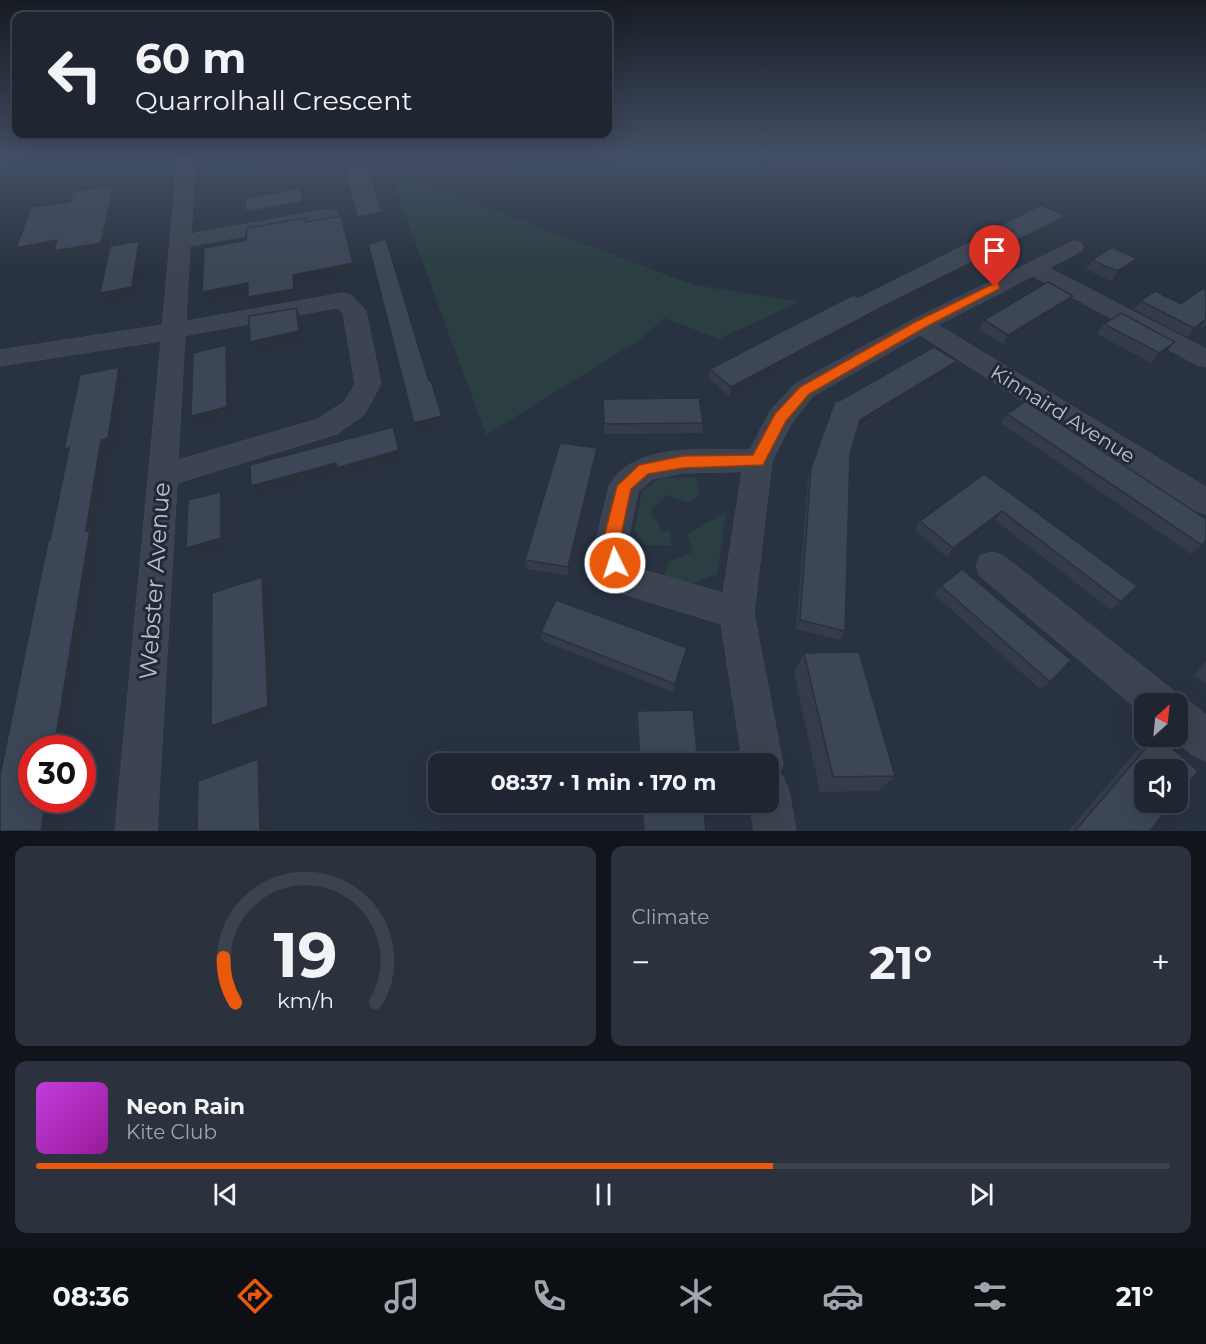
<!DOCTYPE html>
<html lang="en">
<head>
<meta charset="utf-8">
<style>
  body { margin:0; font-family:Montserrat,sans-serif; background:#2c323d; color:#f1f3f6; height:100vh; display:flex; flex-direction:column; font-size:22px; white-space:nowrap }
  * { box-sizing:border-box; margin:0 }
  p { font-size:20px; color:#a1a5ab }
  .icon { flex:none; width:33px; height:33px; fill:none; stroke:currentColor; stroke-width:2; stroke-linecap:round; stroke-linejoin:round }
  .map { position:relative; height:831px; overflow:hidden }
  .drawer { display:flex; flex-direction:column; gap:15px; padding:15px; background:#11151b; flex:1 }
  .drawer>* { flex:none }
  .guide { position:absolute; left:12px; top:12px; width:600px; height:126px; border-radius:12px; box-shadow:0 6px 24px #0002,0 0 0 2px #3c434d; background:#1f2631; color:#f1f3f6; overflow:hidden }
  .needle { width:39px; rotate:27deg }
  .controls { position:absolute; left:1134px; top:693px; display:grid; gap:12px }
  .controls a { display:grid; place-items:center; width:54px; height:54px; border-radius:12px; background:#1f2631; box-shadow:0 6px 24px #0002,0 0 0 2px #3c434d; font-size:30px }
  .speed { position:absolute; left:18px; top:735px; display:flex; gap:12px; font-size:30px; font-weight:700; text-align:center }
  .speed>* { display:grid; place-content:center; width:78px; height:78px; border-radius:50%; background:#1f2631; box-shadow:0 6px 24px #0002,0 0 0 2px #3c434d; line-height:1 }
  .speed .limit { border:9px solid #d22; background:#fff; color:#111 }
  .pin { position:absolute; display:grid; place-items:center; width:51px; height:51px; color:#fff; margin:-62px -26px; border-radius:50% 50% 50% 0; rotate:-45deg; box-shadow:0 0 6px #0007 }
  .pin .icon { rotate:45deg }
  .me { position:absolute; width:66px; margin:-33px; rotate:356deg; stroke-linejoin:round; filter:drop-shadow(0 0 4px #0008) }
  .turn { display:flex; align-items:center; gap:21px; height:126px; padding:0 24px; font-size:27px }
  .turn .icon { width:78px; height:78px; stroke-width:2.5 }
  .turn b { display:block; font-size:42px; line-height:51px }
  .big { font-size:45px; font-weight:700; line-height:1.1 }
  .drawer .card { flex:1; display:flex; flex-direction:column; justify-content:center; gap:9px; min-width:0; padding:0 21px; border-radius:12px; background:#2c323d }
  .drawer .dial { align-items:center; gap:0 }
  .dial svg { height:156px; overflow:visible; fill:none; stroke:#3c434d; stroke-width:7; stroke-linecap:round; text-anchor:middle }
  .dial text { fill:#f1f3f6; stroke:none }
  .song { display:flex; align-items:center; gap:18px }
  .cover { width:72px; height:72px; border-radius:9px; background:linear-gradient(135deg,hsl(290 70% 55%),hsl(300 70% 35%)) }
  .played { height:6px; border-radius:3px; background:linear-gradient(90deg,#ea580c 65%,#3c434d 65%) }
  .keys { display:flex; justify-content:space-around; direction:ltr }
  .heat { display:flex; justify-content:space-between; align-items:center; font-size:33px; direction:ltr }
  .drawer .tiles { flex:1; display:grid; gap:15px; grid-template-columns:1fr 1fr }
  .card:last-child { grid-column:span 2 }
  .trip { position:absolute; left:428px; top:753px; width:351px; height:60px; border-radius:12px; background:#1f2631; box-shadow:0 6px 24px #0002,0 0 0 2px #3c434d; font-weight:700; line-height:60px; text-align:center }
  .tabs { display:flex; height:96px; justify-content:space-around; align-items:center; background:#0c0f14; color:#a1a5ab }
  .tabs .icon { width:42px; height:42px }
  .tabs .selected { color:#ea580c }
  .tabs b { font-size:27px; color:#f1f3f6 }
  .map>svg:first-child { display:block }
</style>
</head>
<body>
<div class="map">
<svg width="1206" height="831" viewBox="0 0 1206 831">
  <rect width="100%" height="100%" fill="#293241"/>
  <path fill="#2b3e42" d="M389 171 694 285 799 302 719 339 664 318 641 339 486 435Z
    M697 477 699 496 688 503 667 495 650 511 663 531H670L672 546 646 545 634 531 642 491 660 478Z
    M726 512 717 574 691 584 664 575 670 561 693 552 687 534Z"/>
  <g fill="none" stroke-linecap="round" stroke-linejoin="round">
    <defs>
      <path id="street" d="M178 156H196L191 234 329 209 336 211 339 215 336 219 329 221 190 246 186 321 343 293 351 295 366 311 381 384 364 415 337 434 177 483 157 831H115L161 341 0 366V350L162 325ZM338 308 343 313 355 384 345 401 318 419 178 460 185 336Z
        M1074 241 1081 243 1084 247 1081 251 1049 268 1206 349V367L1197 365 1033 276 938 325 1206 487V514L1195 511 920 335 813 396 791 424 772 461 754 613 783 764 779 775 783 776 789 791 796 831H754L749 802H768V764H743L721 624 617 592 603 573 595 545 609 486C632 442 708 450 750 450L770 411 795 384 912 320ZM742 472 723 593 640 569 630 557 627 545 638 492 652 479 683 473Z
        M992 552 1004 556 1174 691 1177 698 1192 703 1206 715V761L1192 755 1171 736H1178V704H1144V715L980 576 976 566 980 556Z"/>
    </defs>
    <use href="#street" stroke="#474d5a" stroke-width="1"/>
    <use href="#street" fill="#3d4451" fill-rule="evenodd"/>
  </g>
  <path fill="#343c4a" d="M1061 225 884 313 730 397 709 378 710 369 858 297Z
    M1137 259 1131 268 1112 280H1108L1086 269 1092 260Z
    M1206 290V325L1203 327 1201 326 1187 337 1134 309 1141 301 1181 304Z
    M1073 296 1067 305 1003 344 979 330 984 320Z
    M1104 324 1175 342 1167 351 1151 363 1097 334Z
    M952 371 858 429 850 454 845 631 840 640 796 629 808 477 835 401H839Z
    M603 399 703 423 702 433 604 434Z
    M1007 414 1202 545 1191 554 1001 423Z
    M597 458 569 576 526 569 525 560Z
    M984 474 1121 602 1111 610 995 520 947 557 915 530 920 521Z
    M941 586 1050 682 1040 689 934 594Z
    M541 632 687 648 673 692 542 641Z
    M804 653 895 776 878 791 820 792 794 673Z
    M1206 661V684L1194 675Z
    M637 711 698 764H639L636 718Z
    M1155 736H1158L1150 831H1068L1144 742Z
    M641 802H703L706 831H643Z"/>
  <path fill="#2a313c" d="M114 185 119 194 107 252 60 261 54 251 23 257 16 248Z
    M301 188 304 197 306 211 249 221 246 212Z
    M382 212 385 222 360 226 357 217Z
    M341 216 356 272 297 284 298 299 253 307 248 297 293 275Z
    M1066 216 1061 225 884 313 730 397 731 387 888 304Z
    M139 241 145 250 138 297 107 303 100 293Z
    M1137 259 1131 268 1112 280 1119 270Z
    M248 283 252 293 208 302 202 292Z
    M1073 296 1067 305 1003 344 1008 335Z
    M296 308 301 317 303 340 255 352 250 342Z
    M1206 319 1201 326 1187 337 1194 328Z
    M1175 342 1167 351 1151 363 1159 353Z
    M226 345 232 355 233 417 197 425 191 416Z
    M957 361 952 371 856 429 860 420Z
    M119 367 126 376 116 448 109 450 96 536 99 539 67 748H54L86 531 101 440Z
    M442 416 444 425 417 433 414 423Z
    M393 427 403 460 341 477 339 473 257 495 251 486Z
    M597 448V458L569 576 568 567Z
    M221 492 228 501V547L193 557 186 548Z
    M1002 511 995 520 947 557 953 548Z
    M262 577 269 586 275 713 220 733 211 726Z
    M687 648 685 656 673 692 675 684Z
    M258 759 266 765 268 831H260Z
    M46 800H60L55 831H41Z"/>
  <path fill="#3c4656" stroke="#2a313c" stroke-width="1.5" d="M368 168 382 212 357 217 345 171Z
    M114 185 101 243 54 251 57 240 16 248 31 207 70 202 73 192Z
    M301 188 303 202 246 212 245 198Z
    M1041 205 1066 216 888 304 731 387 710 369 839 302 854 295 858 297Z
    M341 216 353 263 293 275 294 289 248 297V283L202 292 204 248 246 240 247 228 305 218 306 222Z
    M386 239 429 381H431L442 416 414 423 368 244Z
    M139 241 132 287 100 293 110 246Z
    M1112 247 1137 259 1119 270H1114L1092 260Z
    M1048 282 1073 296 1008 335 984 320Z
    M1202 289 1206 290V319L1194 328 1141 301 1155 291 1181 304Z
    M296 308 299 331 250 342 249 316Z
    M1121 313 1175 342 1159 353 1104 324Z
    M226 345 227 407 191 416 193 353Z
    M934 347 957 361 860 420 850 454 845 631 800 620 811 468 835 401H839Z
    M119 367 108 438 101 440 86 531 90 530 54 748H32V800H46L41 831H0V775L48 541 50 540 69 448 64 449 80 375Z
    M699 398 703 423 604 424 603 399Z
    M1026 401 1206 519V540L1202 545 1007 414Z
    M393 427 399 450 337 468 336 463 251 486 250 465Z
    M560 443 597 448 568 567 525 560Z
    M984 474 1137 586 1121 602 1002 511 953 548 920 521Z
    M221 492V538L186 548 188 500Z
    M962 569 1071 660 1050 682 941 586Z
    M262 577 268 706 211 726 212 593Z
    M556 600 687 648 675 684 541 632Z
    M859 652 895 776 833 777 804 653Z
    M693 710 698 764H640L637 711Z
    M1156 736H1158L1198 771 1178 797V770H1144V802H1173L1150 831H1075Z
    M258 759 260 831H197L198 781Z
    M642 802H703L706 831H644Z"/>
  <linearGradient id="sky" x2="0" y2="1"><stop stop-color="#171c24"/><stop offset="0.57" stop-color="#434f65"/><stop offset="1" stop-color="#434f65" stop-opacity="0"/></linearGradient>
  <rect width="1206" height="273" fill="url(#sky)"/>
  <path fill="#ea580c" stroke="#983908" stroke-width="1.5" d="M995 283 999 284V289L924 328 809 394 786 421 763 465 683 468 648 474 631 489 619 545 624 563 621 568 615 570 610 568 602 545 617 486 639 465 683 456 753 455 775 414 800 387 915 322Z"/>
  <g text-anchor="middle" stroke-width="6" stroke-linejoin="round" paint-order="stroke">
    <g font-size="20" fill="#bac0cb" stroke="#222936">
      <text transform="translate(1063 414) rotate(32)" y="7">Kinnaird Avenue</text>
    </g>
    <g font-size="24" fill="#bac0cb" stroke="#222936">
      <text transform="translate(155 581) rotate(-86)" y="8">Webster Avenue</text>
    </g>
  </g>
</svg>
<div class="controls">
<a><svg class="needle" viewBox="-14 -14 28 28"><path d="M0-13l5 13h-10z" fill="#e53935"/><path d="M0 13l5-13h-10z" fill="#a1a5ab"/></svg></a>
<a><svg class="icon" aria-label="sound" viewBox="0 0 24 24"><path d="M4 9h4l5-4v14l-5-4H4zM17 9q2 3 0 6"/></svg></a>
</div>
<div class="speed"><div class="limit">30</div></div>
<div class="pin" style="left:995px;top:287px;background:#d93025"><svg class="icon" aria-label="arrive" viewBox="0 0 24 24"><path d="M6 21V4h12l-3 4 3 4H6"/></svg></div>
<svg class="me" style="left:615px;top:563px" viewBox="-20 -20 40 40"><circle r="17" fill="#ea580c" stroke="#fff" stroke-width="3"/><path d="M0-11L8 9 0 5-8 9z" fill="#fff"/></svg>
<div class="trip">08:37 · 1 min · 170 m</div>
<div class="guide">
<div class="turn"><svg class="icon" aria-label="left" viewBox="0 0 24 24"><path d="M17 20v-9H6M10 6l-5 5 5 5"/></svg><div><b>60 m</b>Quarrolhall Crescent</div></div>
</div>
</div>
<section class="drawer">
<div class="tiles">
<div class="card dial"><svg viewBox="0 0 100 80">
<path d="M14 69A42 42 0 1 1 86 69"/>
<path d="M14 69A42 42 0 0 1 8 46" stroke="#ea580c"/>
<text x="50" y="56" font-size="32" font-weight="700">19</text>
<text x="50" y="72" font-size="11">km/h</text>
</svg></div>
<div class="card"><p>Climate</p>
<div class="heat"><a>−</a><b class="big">21°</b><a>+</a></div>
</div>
<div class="card">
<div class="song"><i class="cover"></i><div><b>Neon Rain</b><p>Kite Club</p></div></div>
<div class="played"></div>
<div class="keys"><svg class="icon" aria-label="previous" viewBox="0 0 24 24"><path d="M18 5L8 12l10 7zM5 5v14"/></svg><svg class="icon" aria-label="pause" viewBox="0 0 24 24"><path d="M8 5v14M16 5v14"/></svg><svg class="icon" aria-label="next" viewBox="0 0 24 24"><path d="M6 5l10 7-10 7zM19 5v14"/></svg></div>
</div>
</div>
</section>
<nav class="tabs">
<b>08:36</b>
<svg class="icon selected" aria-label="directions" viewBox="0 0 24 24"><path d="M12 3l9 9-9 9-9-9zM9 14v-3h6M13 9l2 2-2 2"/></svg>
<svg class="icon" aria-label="music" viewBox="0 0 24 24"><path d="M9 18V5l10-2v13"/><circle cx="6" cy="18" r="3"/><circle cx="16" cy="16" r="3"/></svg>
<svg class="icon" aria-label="phone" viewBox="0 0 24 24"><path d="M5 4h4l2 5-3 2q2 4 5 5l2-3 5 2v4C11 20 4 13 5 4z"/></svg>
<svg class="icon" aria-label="climate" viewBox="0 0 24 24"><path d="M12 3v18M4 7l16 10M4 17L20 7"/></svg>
<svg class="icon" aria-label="car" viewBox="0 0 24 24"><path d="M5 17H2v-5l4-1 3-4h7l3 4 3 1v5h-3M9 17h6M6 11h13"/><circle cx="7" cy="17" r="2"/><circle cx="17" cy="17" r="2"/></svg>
<svg class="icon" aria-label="filters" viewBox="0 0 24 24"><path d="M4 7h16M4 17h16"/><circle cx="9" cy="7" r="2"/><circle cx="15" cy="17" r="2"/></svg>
<b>21°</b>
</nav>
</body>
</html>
